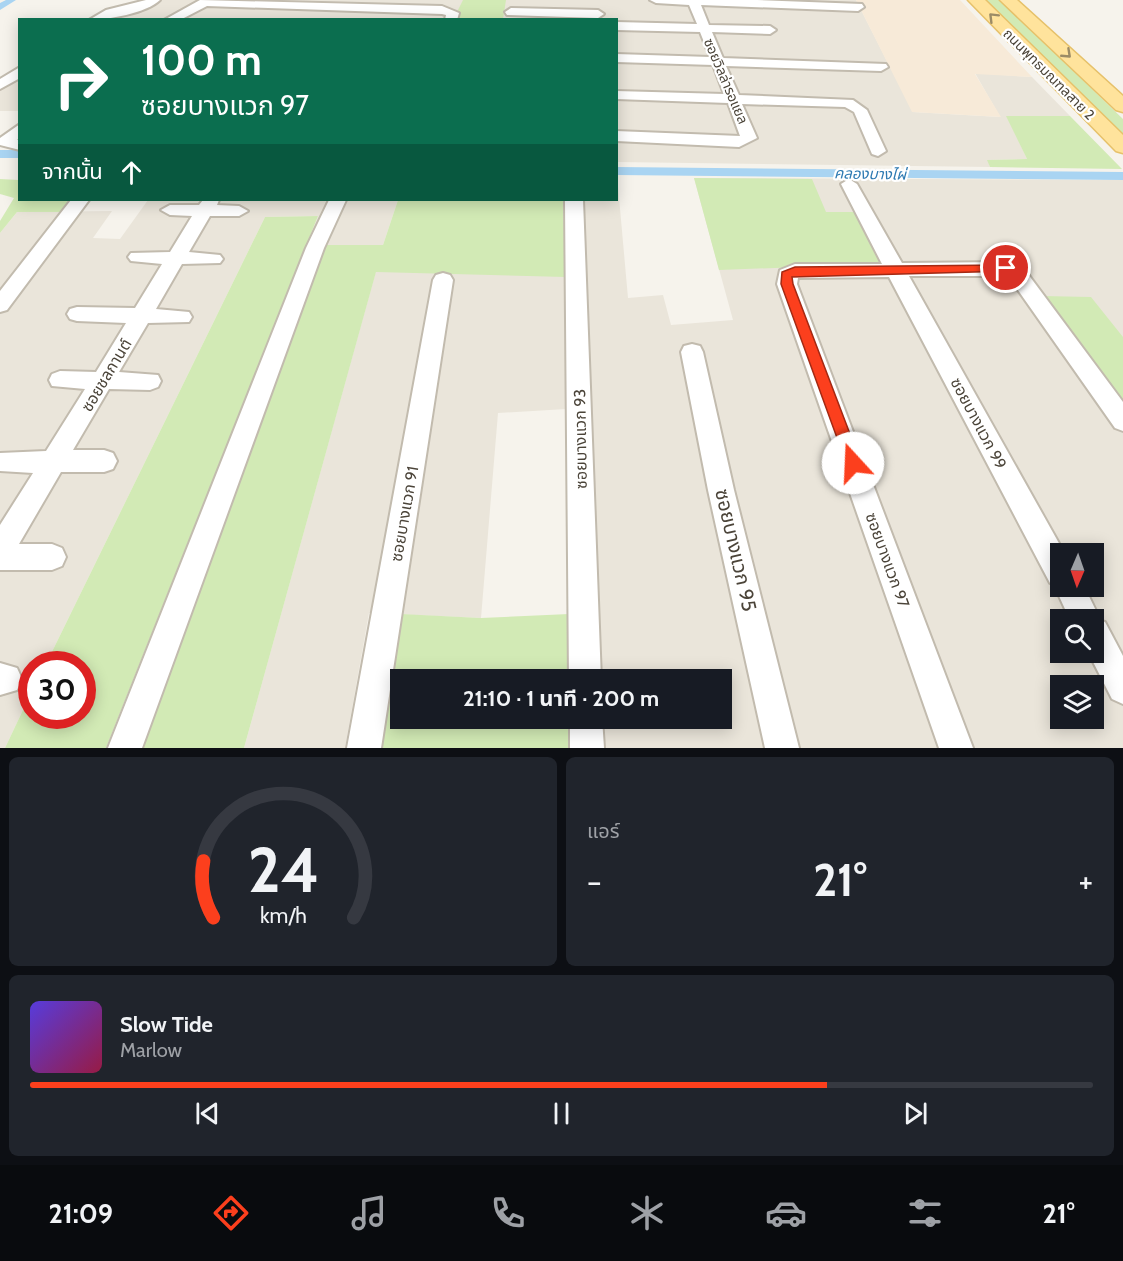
<!DOCTYPE html>
<html lang="th">
<head>
<meta charset="utf-8">
<style>
  body { margin:0; font-family:Cabin,"Noto Sans Thai",sans-serif; background:#20242c; color:#f1f3f6; height:100vh; display:flex; flex-direction:column; font-size:22px; white-space:nowrap }
  * { box-sizing:border-box; margin:0 }
  p { font-size:20px; color:#9ea1a6 }
  .icon { flex:none; width:33px; height:33px; fill:none; stroke:currentColor; stroke-width:2; stroke-linecap:round; stroke-linejoin:round }
  .map { position:relative; height:748px; overflow:hidden }
  .side { display:flex; flex-direction:column; gap:9px; padding:9px; background:#0d0f14; flex:1 }
  .side>* { flex:none }
  .guide { position:absolute; left:18px; top:18px; width:600px; height:183px; border-radius:0px; box-shadow:0 3px 15px #0003; background:#0b6e4f; color:#fff; overflow:hidden }
  .needle { width:39px; rotate:182deg }
  .tools { position:absolute; left:1050px; top:543px; display:grid; gap:12px }
  .tools a { display:grid; place-items:center; width:54px; height:54px; border-radius:0px; background:#171b24; box-shadow:0 3px 15px #0003; font-size:30px }
  .speed { position:absolute; left:18px; top:651px; display:flex; gap:12px; font-size:30px; font-weight:700; text-align:center }
  .speed>* { display:grid; place-content:center; width:78px; height:78px; border-radius:50%; background:#171b24; box-shadow:0 3px 15px #0003; line-height:1 }
  .speed .limit { border:9px solid #d22; background:#fff; color:#111 }
  .pin { position:absolute; display:grid; place-items:center; width:51px; height:51px; color:#fff; margin:-26px; border:3px solid #fff; border-radius:50%; box-shadow:0 2px 6px #0007 }
  .me { position:absolute; width:66px; margin:-33px; rotate:340deg; stroke-linejoin:round; filter:drop-shadow(0 0 4px #0008) }
  .turn { display:flex; align-items:center; gap:21px; height:126px; padding:0 24px; font-size:27px }
  .turn .icon { width:78px; height:78px; stroke-width:2.5 }
  .turn b { display:block; font-size:42px; line-height:51px }
  .then { display:flex; align-items:center; height:57px; padding:0 24px; background:#0003; gap:12px; font-size:22px }
  .big { font-size:45px; font-weight:700; line-height:1.1 }
  .side .tile { flex:1; display:flex; flex-direction:column; justify-content:center; gap:9px; min-width:0; padding:0 21px; border-radius:9px; background:#20242c }
  .side .dial { align-items:center; gap:0 }
  .dial svg { height:156px; overflow:visible; fill:none; stroke:#363941; stroke-width:7; stroke-linecap:round; text-anchor:middle }
  .dial text { fill:#f1f3f6; stroke:none }
  .song { display:flex; align-items:center; gap:18px }
  .cover { width:72px; height:72px; border-radius:9px; background:linear-gradient(135deg,hsl(250 70% 55%),hsl(340 70% 35%)) }
  .played { height:6px; border-radius:3px; background:linear-gradient(90deg,#fc3f1d 75%,#363941 75%) }
  .keys { display:flex; justify-content:space-around; direction:ltr }
  .heat { display:flex; justify-content:space-between; align-items:center; font-size:33px; direction:ltr }
  .side .tiles { flex:1; display:grid; gap:9px; grid-template-columns:1fr 1fr }
  .tile:last-child { grid-column:span 2 }
  .trip { position:absolute; left:390px; top:669px; width:342px; height:60px; border-radius:0px; background:#171b24; box-shadow:0 3px 15px #0003; font-weight:700; line-height:60px; text-align:center }
  .tab-bar { display:flex; height:96px; justify-content:space-around; align-items:center; background:#090b0e; color:#9ea1a6 }
  .tab-bar .icon { width:42px; height:42px }
  .tab-bar .on { color:#fc3f1d }
  .tab-bar b { font-size:27px; color:#f1f3f6 }
  .map>svg:first-child { display:block }
</style>
</head>
<body>
<div class="map">
<svg width="1123" height="748" viewBox="0 0 1123 748">
  <rect width="100%" height="100%" fill="#f6f3ec"/>
  <path fill="#eae5da" fill-rule="evenodd" d="M153 0H856L913 112 1000 117 975 73 1032 77 1070 116H1007L1027 159 988 160 990 167 617 162 616 20H98Z
    M19 75V111H0V88Z
    M617 175 628 298 663 295 671 325 733 320 694 178 1123 180V748H571L570 719 722 718V680L570 679 566 409 498 413 481 618 369 613 345 748H244L376 271 566 276 563 200H616ZM1060 554H1094V586H1060ZM1060 620H1094V652H1060ZM1060 686H1094V718H1060Z
    M148 200H398L383 245 306 246 318 216 265 217 46 664H32L31 693 5 748H0V233L17 212 112 211 93 238 120 239Z"/>
  <path fill="#f7ead8" d="M856 0H960L1032 77 975 74 1001 117 912 112Z"/>
  <path fill="#d2eab5" d="M463 0H506L503 19 453 20Z
    M983 0H1000L1123 119V138Z
    M1006 116H1070L1122 169 990 167 987 160 1027 159Z
    M694 178 812 179 826 212H855L880 264 719 270Z
    M0 179 19 180 20 200H69L60 212H17L0 233V221L14 198 0 194Z
    M398 200H563L566 277 376 272 244 748H141L265 406 326 245H383Z
    M318 216 106 748H5L31 693 32 716H82V664H46L265 217Z
    M1042 296 1091 297 1123 337V409Z
    M401 614 481 618 569 614 570 679 400 680V718L570 719 571 748H380Z"/>
  <g fill="none" stroke-linecap="round" stroke-linejoin="round">
    <path fill="#a9d4f2" fill-rule="evenodd" d="M6 0H16L0 10V3Z
      M0 150H20V158H0Z
      M616 167 1123 172V180L616 175Z"/>
    <defs>
      <path id="minor" d="M146 0H160C147 13 107 20 89 20L106 10Z
        M200 0 442 6 459 13 457 20H445L446 15 442 14 207 6 180 20H164Z
        M650 0H757L862 4 864 7 858 11 701 5 709 25 770 26 776 30 770 34 712 32 723 58 886 64 888 67 881 71 726 66 739 95 853 100 867 110 886 151 878 156 872 154 854 112 845 107 742 104 757 138 739 147 616 141V131L740 136 728 103 616 99V91L724 94 713 65 616 62V54L710 57 700 32 616 30V22L697 24 689 5 656 3Z
        M511 8 598 10 604 14 598 18 507 15 505 12Z
        M20 67V78L0 89V79Z
        M20 124V137L17 140H20V150L0 145V138Z
        M849 179 857 184 902 263 1006 262 1022 266 1123 402V431L1115 428 1008 276H909L1065 554H1060V586H1084L1101 621 1105 622 1123 656V704L1112 699 1088 652H1094V620H1070L1054 585 1050 583 889 277 798 278 797 284 973 748H939L777 284 780 270 795 264H882L841 184Z
        M71 200H89L7 310 0 312V291Z
        M203 200H219L217 205 239 206 248 211 239 216H210L189 252 220 255 223 259 220 263 182 264 156 309 189 312 192 317 189 322 148 323 119 372 158 375 161 381 158 387 150 390 109 389 73 450H104L113 453 117 461 113 469 104 472H61L19 544H52L62 548 66 557 62 566 52 570H0V525L33 473 0 471V453L46 451 85 389 52 386 49 380 52 374 60 371 96 372 126 323 77 321 70 319 67 314 70 309 77 307 135 308 162 264 131 261 128 257 131 253 170 252 192 216 170 215 161 210 170 205H199Z
        M329 200H346L324 248 142 748H108L306 248Z
        M565 200H583L601 680H569Z
        M443 273 450 275 453 280 381 748H347L433 280 436 275Z
        M692 344 700 346 703 352 734 490 799 748H765L708 490 681 352 684 346Z
        M0 663 17 668 22 679 17 690 0 695Z
        M570 718H602L604 748H570Z"/>
      <path id="major" d="M968 0H985L1123 135V153L1116 151Z
        M1000 0H1017L1123 96V112L1116 110Z"/>
    </defs>
    <use href="#minor" stroke="#c2bbae" stroke-width="4"/>
    <use href="#major" stroke="#e6c16a" stroke-width="3"/>
    <use href="#minor" fill="#fff" fill-rule="evenodd"/>
    <use href="#major" fill="#ffe39c" fill-rule="evenodd"/>
  </g>
  <defs><path id="oneway-chevron" d="M-2-3.5L2.5 0L-2 3.5" fill="none" stroke-width="1.6" stroke-linecap="round" stroke-linejoin="round" transform="scale(1.5)"/></defs>
  <g stroke="#9c8c66">
    <use href="#oneway-chevron" transform="translate(993 17) rotate(-135)"/>
    <use href="#oneway-chevron" transform="translate(1067 54) rotate(43)"/>
  </g>
  <path fill="#fc3f1d" stroke="#a42913" stroke-width="1.5" d="M1006 265 1010 266V271L792 277 793 284 861 463 858 468H848L781 284 782 272 795 267Z"/>
  <g text-anchor="middle" stroke-width="4.5" stroke-linejoin="round" paint-order="stroke">
    <g font-size="14" fill="#4b4439" stroke="#fff">
      <text transform="translate(1049 74) rotate(45)" y="5">ถนนพุทธมณฑลสาย 2</text>
      <text transform="translate(726 81) rotate(67)" y="5">ซอยวิลล่ารอแยล</text>
    </g>
    <g font-size="15" font-style="italic" fill="#2e7ab2" stroke="#fff">
      <text transform="translate(870 174) rotate(1)" y="5">คลองบางไผ่</text>
    </g>
    <g font-size="16" fill="#4b4439" stroke="#fff">
      <text transform="translate(106 375) rotate(-59)" y="6">ซอยชลกานต์</text>
      <text transform="translate(979 423) rotate(62)" y="6">ซอยบางแวก 99</text>
      <text transform="translate(580 439) rotate(-91)" y="6">ซอยบางแวก 93</text>
      <text transform="translate(404 514) rotate(-80)" y="6">ซอยบางแวก 91</text>
      <text transform="translate(888 560) rotate(70)" y="6">ซอยบางแวก 97</text>
    </g>
    <g font-size="20" fill="#4b4439" stroke="#fff">
      <text transform="translate(736 550) rotate(77)" y="7">ซอยบางแวก 95</text>
    </g>
  </g>
</svg>
<div class="tools">
<a><svg class="needle" viewBox="-14 -14 28 28"><path d="M0-13l5 13h-10z" fill="#e53935"/><path d="M0 13l5-13h-10z" fill="#9ea1a6"/></svg></a>
<a><svg class="icon" aria-label="search" viewBox="0 0 24 24"><circle cx="10" cy="10" r="6"/><path d="M15 15l6 6"/></svg></a>
<a><svg class="icon" aria-label="layers" viewBox="0 0 24 24"><path d="M12 4l9 5-9 5-9-5zM3 14l9 5 9-5"/></svg></a>
</div>
<div class="speed"><div class="limit">30</div></div>
<div class="pin" style="left:1006px;top:268px;background:#d93025"><svg class="icon" aria-label="arrive" viewBox="0 0 24 24"><path d="M6 21V4h12l-3 4 3 4H6"/></svg></div>
<svg class="me" style="left:853px;top:463px" viewBox="-20 -20 40 40"><circle r="19" fill="#fff"/><path d="M0-13L10 11 0 6-10 11z" fill="#fc3f1d"/></svg>
<div class="trip">21:10 · 1 นาที · 200 m</div>
<div class="guide">
<div class="turn"><svg class="icon" aria-label="right" viewBox="0 0 24 24"><path d="M7 20v-9h11M14 6l5 5-5 5"/></svg><div><b>100 m</b>ซอยบางแวก 97</div></div>
<div class="then">จากนั้น<svg class="icon" aria-label="ahead" viewBox="0 0 24 24"><path d="M12 20V5M6 11l6-6 6 6"/></svg></div>
</div>
</div>
<section class="side">
<div class="tiles">
<div class="tile dial"><svg viewBox="0 0 100 80">
<path d="M14 69A42 42 0 1 1 86 69"/>
<path d="M14 69A42 42 0 0 1 9 40" stroke="#fc3f1d"/>
<text x="50" y="56" font-size="32" font-weight="700">24</text>
<text x="50" y="72" font-size="11">km/h</text>
</svg></div>
<div class="tile"><p>แอร์</p>
<div class="heat"><a>−</a><b class="big">21°</b><a>+</a></div>
</div>
<div class="tile">
<div class="song"><i class="cover"></i><div><b>Slow Tide</b><p>Marlow</p></div></div>
<div class="played"></div>
<div class="keys"><svg class="icon" aria-label="previous" viewBox="0 0 24 24"><path d="M18 5L8 12l10 7zM5 5v14"/></svg><svg class="icon" aria-label="pause" viewBox="0 0 24 24"><path d="M8 5v14M16 5v14"/></svg><svg class="icon" aria-label="next" viewBox="0 0 24 24"><path d="M6 5l10 7-10 7zM19 5v14"/></svg></div>
</div>
</div>
</section>
<nav class="tab-bar">
<b>21:09</b>
<svg class="icon on" aria-label="directions" viewBox="0 0 24 24"><path d="M12 3l9 9-9 9-9-9zM9 14v-3h6M13 9l2 2-2 2"/></svg>
<svg class="icon" aria-label="music" viewBox="0 0 24 24"><path d="M9 18V5l10-2v13"/><circle cx="6" cy="18" r="3"/><circle cx="16" cy="16" r="3"/></svg>
<svg class="icon" aria-label="phone" viewBox="0 0 24 24"><path d="M5 4h4l2 5-3 2q2 4 5 5l2-3 5 2v4C11 20 4 13 5 4z"/></svg>
<svg class="icon" aria-label="climate" viewBox="0 0 24 24"><path d="M12 3v18M4 7l16 10M4 17L20 7"/></svg>
<svg class="icon" aria-label="car" viewBox="0 0 24 24"><path d="M5 17H2v-5l4-1 3-4h7l3 4 3 1v5h-3M9 17h6M6 11h13"/><circle cx="7" cy="17" r="2"/><circle cx="17" cy="17" r="2"/></svg>
<svg class="icon" aria-label="filters" viewBox="0 0 24 24"><path d="M4 7h16M4 17h16"/><circle cx="9" cy="7" r="2"/><circle cx="15" cy="17" r="2"/></svg>
<b>21°</b>
</nav>
</body>
</html>
